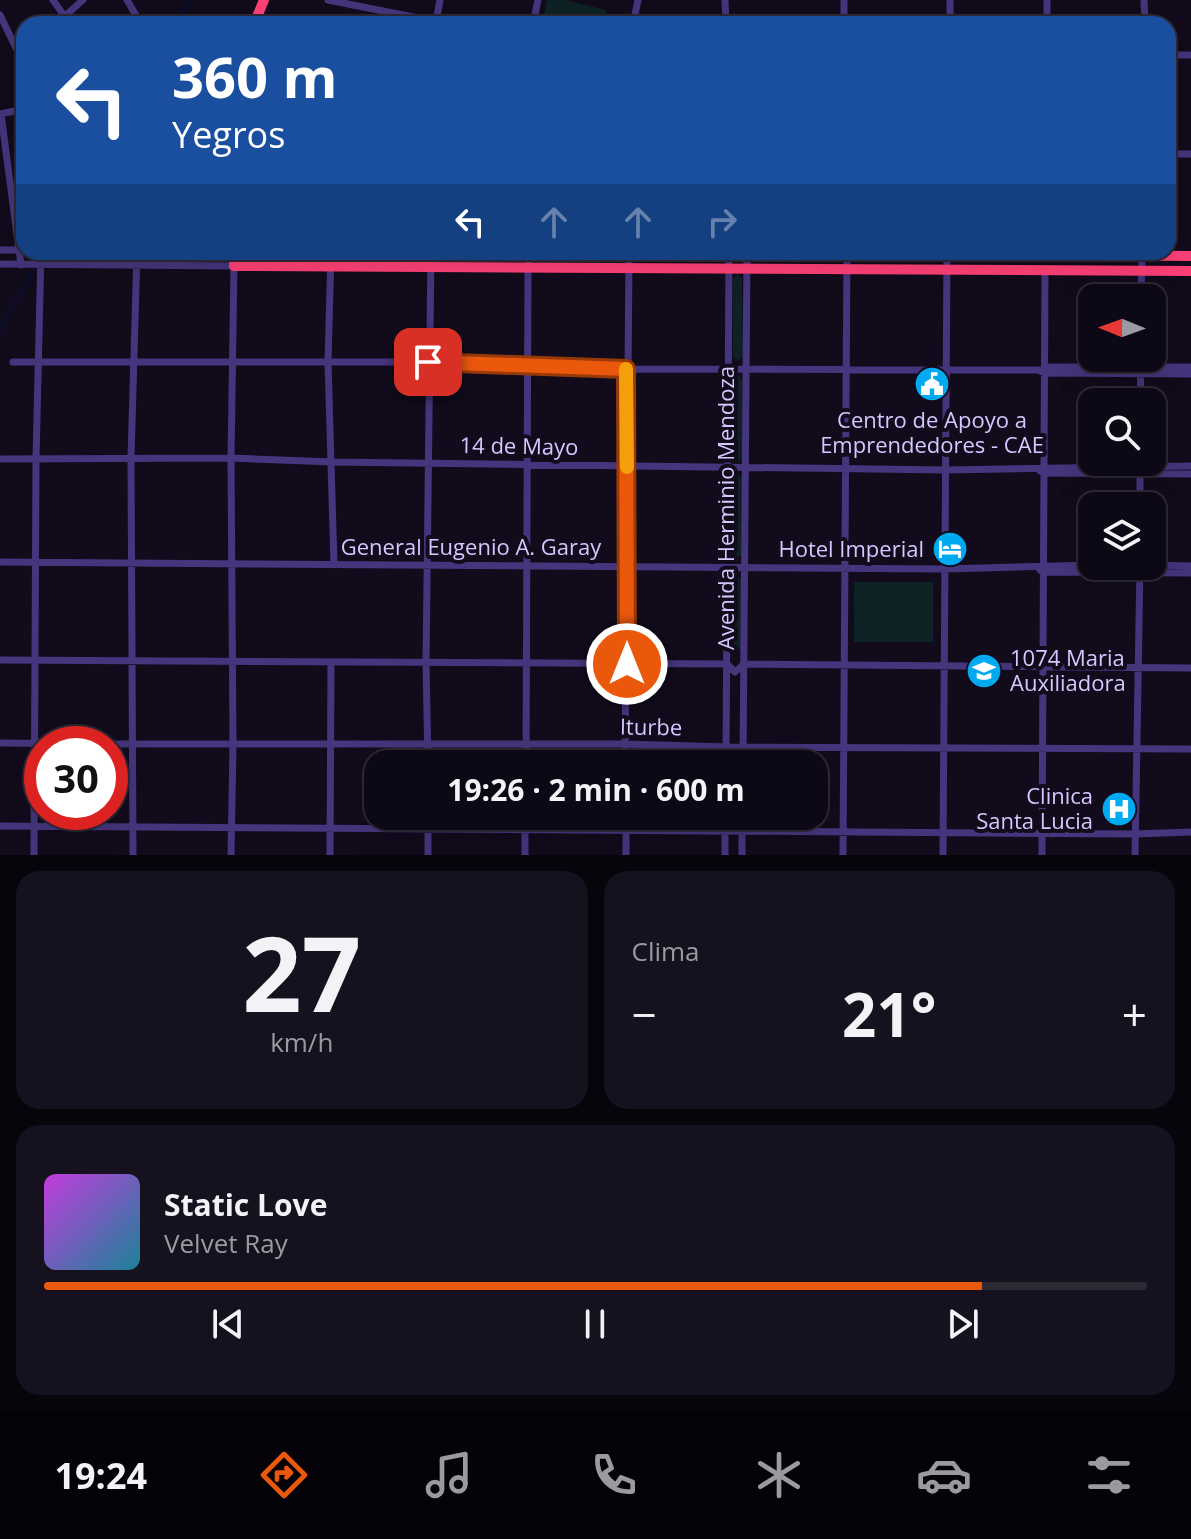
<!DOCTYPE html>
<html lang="es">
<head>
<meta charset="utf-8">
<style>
  body { margin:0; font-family:"Open Sans",sans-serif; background:#16111e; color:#f1f3f6; height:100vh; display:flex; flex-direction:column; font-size:30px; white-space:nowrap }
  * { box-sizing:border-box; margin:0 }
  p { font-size:26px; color:#9a9aa0 }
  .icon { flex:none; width:44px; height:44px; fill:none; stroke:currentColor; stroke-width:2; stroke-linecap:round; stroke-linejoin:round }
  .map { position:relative; height:855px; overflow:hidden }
  .side { display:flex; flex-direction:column; gap:16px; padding:16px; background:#07040c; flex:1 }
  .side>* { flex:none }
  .hud { position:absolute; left:16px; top:16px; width:1160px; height:244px; border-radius:24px; box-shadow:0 8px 32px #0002,0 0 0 2px #2d2934; background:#1a4fa0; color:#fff; overflow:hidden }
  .needle { width:52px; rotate:271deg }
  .tools { position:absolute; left:1078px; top:284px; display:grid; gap:16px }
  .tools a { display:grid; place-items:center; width:88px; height:88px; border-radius:16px; background:#0d0815; box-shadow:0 8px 32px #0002,0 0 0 2px #2d2934; font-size:40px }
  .speed { position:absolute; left:24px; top:726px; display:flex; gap:16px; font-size:40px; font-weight:700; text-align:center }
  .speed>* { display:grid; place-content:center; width:104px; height:104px; border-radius:50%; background:#0d0815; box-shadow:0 8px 32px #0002,0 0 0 2px #2d2934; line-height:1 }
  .speed .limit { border:12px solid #d22; background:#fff; color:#111 }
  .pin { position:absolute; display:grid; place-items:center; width:68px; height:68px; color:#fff; margin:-34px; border-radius:16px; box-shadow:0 4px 12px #0006 }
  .me { position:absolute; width:88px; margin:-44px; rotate:0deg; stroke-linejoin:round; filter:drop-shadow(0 0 6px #0008) }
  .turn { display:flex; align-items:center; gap:28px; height:168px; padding:0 24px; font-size:36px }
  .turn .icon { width:104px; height:104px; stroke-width:2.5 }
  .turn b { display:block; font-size:56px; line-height:68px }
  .lanes { display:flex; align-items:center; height:76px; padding:0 24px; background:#0003; justify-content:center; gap:40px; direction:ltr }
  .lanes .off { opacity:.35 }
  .big { font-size:60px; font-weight:700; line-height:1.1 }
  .side .widget { flex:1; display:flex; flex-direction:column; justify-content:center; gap:12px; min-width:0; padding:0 28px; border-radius:24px; background:#16111e }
  .side .dial { align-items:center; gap:0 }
  .dial b { font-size:104px; line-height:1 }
  .song { display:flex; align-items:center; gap:24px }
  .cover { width:96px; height:96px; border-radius:12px; background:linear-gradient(135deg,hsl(290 70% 55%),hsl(190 70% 35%)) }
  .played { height:8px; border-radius:4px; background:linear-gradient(90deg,#ea580c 85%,#2d2934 85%) }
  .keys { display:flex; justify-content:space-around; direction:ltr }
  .heat { display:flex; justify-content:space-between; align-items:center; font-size:44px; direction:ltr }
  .side .tiles { flex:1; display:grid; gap:16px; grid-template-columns:1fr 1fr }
  .widget:last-child { grid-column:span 2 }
  .trip { position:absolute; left:364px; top:750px; width:464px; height:80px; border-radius:24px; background:#0d0815; box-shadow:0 8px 32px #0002,0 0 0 2px #2d2934; font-weight:700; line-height:80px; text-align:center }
  .menu { display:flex; height:128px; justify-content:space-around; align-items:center; background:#050308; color:#9a9aa0 }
  .menu .icon { width:56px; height:56px }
  .menu .selected { color:#ea580c }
  .menu b { font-size:36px; color:#f1f3f6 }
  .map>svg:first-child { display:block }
</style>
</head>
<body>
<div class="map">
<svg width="1191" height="855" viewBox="0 0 1191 855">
  <rect width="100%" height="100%" fill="#110b1c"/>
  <path fill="#0e2226" d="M547 0H565L606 10 603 24H542Z
    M240 252H330V261L240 262Z
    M339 253H426V263H339Z
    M527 253V262L436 263V254Z
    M623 254V263H536V255Z
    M737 274 742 278 743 356 738 361 733 356V278Z
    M738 375 742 380V457L738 462 733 457V380Z
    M737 473 742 478 741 555 736 560 731 555 732 478Z
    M737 576 741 579V648L738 651 733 650 731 646 732 580Z
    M854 582H933V642H854Z"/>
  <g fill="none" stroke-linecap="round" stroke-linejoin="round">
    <path stroke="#081038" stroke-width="2" d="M173 24 192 0
      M33 260 34 253
      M0 331C6 307 26 293 32 269"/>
    <path stroke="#45357c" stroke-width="7" d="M53 0 70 24
      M127 0 141 24
      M328 0 448 24
      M725 0 726 24
      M844 0V24
      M950 0V24
      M1144 0 1145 24
      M0 15 19 54
      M65 16 83 0
      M436 22 440 0
      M533 24 538 0
      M633 24 638 0
      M1047 24V0
      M1168 55H1191
      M0 114 24 109
      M1 114 21 265
      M1168 154H1191
      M0 250H22
      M331 252 328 362 334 564
      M0 264 234 266 231 458 233 744 231 855
      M1141 298 1142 254
      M1140 358 1141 402
      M13 362H428L626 369 1038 370 1045 373 1191 374
      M1044 367H1191
      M0 459 231 458 332 462 946 470 1191 466
      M1040 471 1044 473 1191 474
      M1140 506V468
      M0 562 943 569 1092 565
      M1152 565 1191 566
      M1040 570 1043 572 1191 573
      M0 660 727 664 735 672 744 664 1191 668
      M0 743 97 744
      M110 744H625L727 747 1191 749
      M428 764 426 663 431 252
      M526 764 528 269 531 252
      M625 764 629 252
      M726 764 729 252
      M743 764 747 252
      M626 816V855
      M0 826 1135 834 1191 832
      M34 855 36 459 41 252
      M133 855 131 458 137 252
      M330 855 331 662
      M428 855V816
      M525 855V816
      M725 855V816
      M742 855V816
      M843 855 847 252
      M943 855 947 252
      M1042 855 1045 270
      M1135 855 1140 566"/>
    <path stroke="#ff4177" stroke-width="10" d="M254 24 264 0
      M235 252 234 266 1191 271
      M701 252 1191 256"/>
  </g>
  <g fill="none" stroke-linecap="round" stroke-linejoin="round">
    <defs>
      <path id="route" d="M428 362 626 369 627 664"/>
    </defs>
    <use href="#route" stroke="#983908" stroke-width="20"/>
    <use href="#route" stroke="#ea580c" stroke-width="14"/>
    <path stroke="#f59e0b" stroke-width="14" d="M626 369 627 467"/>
  </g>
  <defs>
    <symbol id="civic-disc" viewBox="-11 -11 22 22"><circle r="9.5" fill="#00aaf1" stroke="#110b1c"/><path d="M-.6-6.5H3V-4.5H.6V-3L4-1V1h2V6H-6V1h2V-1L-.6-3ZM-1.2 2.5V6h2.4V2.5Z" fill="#fff"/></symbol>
    <symbol id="hotel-disc" viewBox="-11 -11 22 22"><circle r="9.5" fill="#00aaf1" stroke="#110b1c"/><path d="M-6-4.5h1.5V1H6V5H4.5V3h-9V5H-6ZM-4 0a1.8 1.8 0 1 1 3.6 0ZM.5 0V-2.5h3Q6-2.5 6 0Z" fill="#fff"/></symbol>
    <symbol id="school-disc" viewBox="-11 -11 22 22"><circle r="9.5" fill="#00aaf1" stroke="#110b1c"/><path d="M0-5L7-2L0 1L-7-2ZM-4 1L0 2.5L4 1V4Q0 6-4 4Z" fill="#fff"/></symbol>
    <symbol id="hospital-disc" viewBox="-11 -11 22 22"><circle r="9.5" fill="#00aaf1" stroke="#110b1c"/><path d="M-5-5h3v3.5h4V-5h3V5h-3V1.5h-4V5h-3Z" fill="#fff"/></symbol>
  </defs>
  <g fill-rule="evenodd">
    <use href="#civic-disc" x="912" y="364" width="40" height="40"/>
    <use href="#hotel-disc" x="930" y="529" width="40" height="40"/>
    <use href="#school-disc" x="964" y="651" width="40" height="40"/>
    <use href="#hospital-disc" x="1099" y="789" width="40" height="40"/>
  </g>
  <g text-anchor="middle" stroke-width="8" stroke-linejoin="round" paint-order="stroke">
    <g font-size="22" fill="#d7c6ff" stroke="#110b1c" text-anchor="end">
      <text x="932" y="428" text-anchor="middle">Centro de Apoyo a<tspan x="932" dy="25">Emprendedores - CAE</tspan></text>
      <text x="924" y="557">Hotel Imperial</text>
      <text x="1010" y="666" text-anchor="start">1074 Maria<tspan x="1010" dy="25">Auxiliadora</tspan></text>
      <text x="1093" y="804">Clinica<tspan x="1093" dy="25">Santa Lucia</tspan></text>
    </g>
    <g font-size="22" fill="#d7c6ff" stroke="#110b1c">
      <text transform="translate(519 446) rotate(1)" y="8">14 de Mayo</text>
      <text transform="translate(726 508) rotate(-90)" y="8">Avenida Herminio Mendoza</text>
      <text x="471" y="555">General Eugenio A. Garay</text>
      <text transform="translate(651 727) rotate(1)" y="8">Iturbe</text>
    </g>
  </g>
</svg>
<div class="tools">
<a><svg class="needle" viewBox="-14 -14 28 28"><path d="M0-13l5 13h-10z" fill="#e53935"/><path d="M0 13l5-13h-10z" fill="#9a9aa0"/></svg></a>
<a><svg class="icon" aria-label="search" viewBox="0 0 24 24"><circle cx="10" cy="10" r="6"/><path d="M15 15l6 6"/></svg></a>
<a><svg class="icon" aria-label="layers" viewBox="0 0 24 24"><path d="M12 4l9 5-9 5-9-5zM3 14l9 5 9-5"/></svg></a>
</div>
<div class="speed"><div class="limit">30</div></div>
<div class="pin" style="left:428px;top:362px;background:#d93025"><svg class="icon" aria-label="arrive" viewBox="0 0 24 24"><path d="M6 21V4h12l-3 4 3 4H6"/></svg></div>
<svg class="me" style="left:627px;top:664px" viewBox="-20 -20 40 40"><circle r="17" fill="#ea580c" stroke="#fff" stroke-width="3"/><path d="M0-11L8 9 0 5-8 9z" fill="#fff"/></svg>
<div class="trip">19:26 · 2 min · 600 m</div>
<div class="hud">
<div class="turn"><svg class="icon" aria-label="left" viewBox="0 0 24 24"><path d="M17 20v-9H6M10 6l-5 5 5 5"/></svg><div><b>360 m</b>Yegros</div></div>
<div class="lanes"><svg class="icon" aria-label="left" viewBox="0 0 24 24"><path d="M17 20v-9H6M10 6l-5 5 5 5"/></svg><svg class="icon off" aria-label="ahead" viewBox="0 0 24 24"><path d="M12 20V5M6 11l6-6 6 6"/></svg><svg class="icon off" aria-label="ahead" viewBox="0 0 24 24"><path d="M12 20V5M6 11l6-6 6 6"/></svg><svg class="icon off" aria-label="right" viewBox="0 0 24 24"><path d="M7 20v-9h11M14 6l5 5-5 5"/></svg></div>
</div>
</div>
<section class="side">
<div class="tiles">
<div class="widget dial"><b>27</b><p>km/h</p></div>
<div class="widget"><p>Clima</p>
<div class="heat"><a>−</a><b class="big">21°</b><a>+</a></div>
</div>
<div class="widget">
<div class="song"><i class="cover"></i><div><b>Static Love</b><p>Velvet Ray</p></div></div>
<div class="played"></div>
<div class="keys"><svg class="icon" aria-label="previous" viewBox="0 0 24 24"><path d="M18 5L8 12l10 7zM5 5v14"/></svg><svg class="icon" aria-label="pause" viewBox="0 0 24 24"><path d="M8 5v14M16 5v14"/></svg><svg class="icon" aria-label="next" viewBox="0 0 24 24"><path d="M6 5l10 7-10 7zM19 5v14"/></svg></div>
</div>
</div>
</section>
<nav class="menu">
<b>19:24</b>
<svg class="icon selected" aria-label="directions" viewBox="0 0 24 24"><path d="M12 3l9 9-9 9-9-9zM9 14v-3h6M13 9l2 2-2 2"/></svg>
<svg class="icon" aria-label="music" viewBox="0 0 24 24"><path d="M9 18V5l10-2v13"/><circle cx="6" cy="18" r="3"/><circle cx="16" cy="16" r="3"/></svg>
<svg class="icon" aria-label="phone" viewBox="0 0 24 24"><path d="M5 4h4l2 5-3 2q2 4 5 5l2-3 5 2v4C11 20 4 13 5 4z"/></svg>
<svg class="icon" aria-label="climate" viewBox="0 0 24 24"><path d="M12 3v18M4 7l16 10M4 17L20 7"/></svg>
<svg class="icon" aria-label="car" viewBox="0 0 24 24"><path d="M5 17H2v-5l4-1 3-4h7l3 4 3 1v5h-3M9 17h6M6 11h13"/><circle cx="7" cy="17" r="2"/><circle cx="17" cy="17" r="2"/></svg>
<svg class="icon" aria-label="filters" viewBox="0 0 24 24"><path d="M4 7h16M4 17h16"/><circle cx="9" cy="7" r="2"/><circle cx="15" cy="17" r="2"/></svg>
</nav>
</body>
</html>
